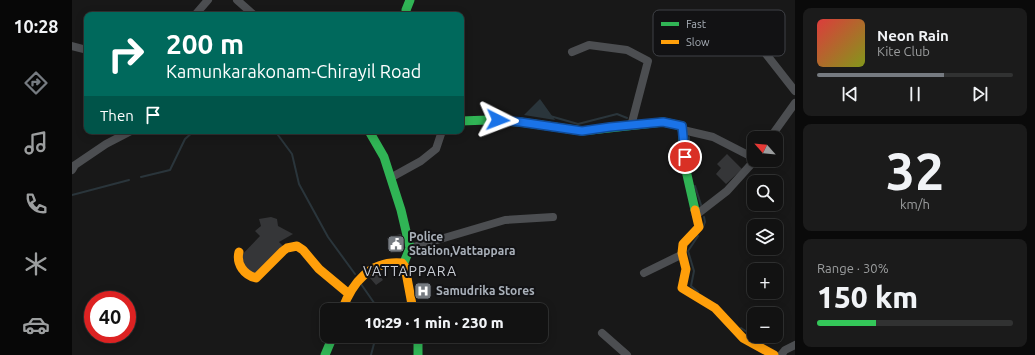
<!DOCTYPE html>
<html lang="en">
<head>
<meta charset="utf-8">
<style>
  body { margin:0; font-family:Ubuntu,sans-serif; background:#1b1b1b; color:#f1f3f6; height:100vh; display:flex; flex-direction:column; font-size:15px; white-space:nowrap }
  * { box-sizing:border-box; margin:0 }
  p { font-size:13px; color:#9c9e9f }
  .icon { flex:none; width:22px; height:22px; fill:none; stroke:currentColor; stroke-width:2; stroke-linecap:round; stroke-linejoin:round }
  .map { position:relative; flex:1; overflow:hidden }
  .sheet { display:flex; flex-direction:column; gap:8px; padding:8px; background:#0a0a0a; width:240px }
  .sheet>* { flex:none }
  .guide { position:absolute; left:12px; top:12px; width:380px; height:122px; border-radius:8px; box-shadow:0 2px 10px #0003,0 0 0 1px #313232; background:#00695c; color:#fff; overflow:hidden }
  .needle { width:26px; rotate:297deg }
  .tools { position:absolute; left:675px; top:131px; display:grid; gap:8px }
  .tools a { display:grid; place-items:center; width:36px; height:36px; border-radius:8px; background:#121212; box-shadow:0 2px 10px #0003,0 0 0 1px #313232; font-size:20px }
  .speed { position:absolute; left:12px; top:291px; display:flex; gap:8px; font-size:20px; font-weight:700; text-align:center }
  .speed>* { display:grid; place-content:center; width:52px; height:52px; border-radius:50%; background:#121212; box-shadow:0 2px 10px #0003,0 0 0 1px #313232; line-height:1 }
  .speed .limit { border:6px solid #d22; background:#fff; color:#111 }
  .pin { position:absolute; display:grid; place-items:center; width:34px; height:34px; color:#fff; margin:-17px; border:2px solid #fff; border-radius:50%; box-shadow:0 1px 4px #0007 }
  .me { position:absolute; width:44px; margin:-22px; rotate:93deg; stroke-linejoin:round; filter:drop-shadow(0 0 3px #0008) }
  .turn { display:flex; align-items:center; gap:14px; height:84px; padding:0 16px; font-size:18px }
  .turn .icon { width:52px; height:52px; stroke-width:2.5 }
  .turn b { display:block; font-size:28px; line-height:34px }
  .then { display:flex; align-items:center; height:38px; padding:0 16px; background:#0003; gap:8px; font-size:15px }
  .big { font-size:30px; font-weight:800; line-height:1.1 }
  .sheet .widget { flex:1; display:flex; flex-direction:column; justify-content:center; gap:6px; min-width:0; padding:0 14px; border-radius:8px; background:#1b1b1b }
  .sheet .dial { align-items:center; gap:0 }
  .dial b { font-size:52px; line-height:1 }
  .song { display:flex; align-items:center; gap:12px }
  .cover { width:48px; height:48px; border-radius:6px; background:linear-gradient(135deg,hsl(0 70% 55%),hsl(70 70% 35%)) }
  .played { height:4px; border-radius:2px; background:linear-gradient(90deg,#767b81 65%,#313232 65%) }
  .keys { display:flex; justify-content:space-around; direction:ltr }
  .charge { height:6px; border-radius:3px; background:linear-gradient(90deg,#34c759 30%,#313232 0) }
  .trip { position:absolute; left:248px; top:303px; width:228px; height:40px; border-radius:8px; background:#121212; box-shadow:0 2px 10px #0003,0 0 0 1px #313232; font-weight:800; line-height:40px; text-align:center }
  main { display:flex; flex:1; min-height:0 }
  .tabs { display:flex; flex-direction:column; width:72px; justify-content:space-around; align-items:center; background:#070707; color:#9c9e9f }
  .tabs .icon { width:28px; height:28px }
  .tabs .selected { color:#767b81 }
  .tabs b { font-size:18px; color:#f1f3f6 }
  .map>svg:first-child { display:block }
</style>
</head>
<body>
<main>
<nav class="tabs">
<b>10:28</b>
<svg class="icon selected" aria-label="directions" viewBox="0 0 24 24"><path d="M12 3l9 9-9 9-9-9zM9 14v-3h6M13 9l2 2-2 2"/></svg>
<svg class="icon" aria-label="music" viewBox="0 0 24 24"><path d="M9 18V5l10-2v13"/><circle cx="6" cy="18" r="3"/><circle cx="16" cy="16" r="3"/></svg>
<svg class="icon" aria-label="phone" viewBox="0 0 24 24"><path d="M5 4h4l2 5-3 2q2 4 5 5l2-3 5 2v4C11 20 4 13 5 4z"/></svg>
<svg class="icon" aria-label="climate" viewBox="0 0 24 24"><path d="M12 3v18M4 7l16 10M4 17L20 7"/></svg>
<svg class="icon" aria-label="car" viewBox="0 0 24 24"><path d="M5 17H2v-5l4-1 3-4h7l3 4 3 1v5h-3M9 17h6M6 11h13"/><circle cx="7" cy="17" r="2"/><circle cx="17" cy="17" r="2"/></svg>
</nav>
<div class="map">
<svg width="723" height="355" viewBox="0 0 723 355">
  <rect width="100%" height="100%" fill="#181818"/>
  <path fill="#2a353b" d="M468 99 483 120 452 115Z"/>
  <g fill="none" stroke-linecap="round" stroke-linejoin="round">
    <path stroke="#2a353b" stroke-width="2" d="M478 116 506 124 545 114 555 118
      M203 131 220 154 227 184 256 237 283 274
      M617 137 618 162
      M69 177 98 170 113 139 122 131
      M623 186 629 205
      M0 195 57 180
      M631 227 633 222 632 217
      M626 236 616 251 622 271 619 286 626 292
      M289 284 307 310
      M669 328 689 341
      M299 355 304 336"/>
  </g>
  <path fill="#353638" d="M655 154 670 169 654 184 644 174 649 168 645 164Z
    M199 217 205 219 206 226 221 234 207 242 211 246 183 276 166 259 188 236 183 231 189 226 187 219Z
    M329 234 332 251 319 253 315 238 321 237 320 236Z
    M306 273 311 280 304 285 298 278Z"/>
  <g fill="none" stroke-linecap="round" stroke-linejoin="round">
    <path stroke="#4c4e51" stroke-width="8" d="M165 0 182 15
      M123 15 136 0
      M675 17 694 54 723 91
      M0 46 15 50
      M500 52 517 45 555 50 576 61 559 126
      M611 130 641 137 682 158
      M698 138 723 103
      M0 170 3 165 34 144 59 131
      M320 177 349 161 364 149 370 131
      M624 215 655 191 683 160
      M338 248 433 220 481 217
      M572 273 611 254
      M530 333 555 355
      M709 355 713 350 723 345"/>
    <path stroke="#30b455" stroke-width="9" d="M335 15 334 10 338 0
      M389 121 416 120 448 122 510 131 591 122 610 126 613 166 623 210
      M297 131 312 157 329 210 338 248 331 265
      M346 336V355
      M253 355 261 336"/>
    <path stroke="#ff9f0a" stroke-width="9" d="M623 210 627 227 611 244 610 253 614 269 610 288 643 308 671 338 702 355
      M167 252C164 264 172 275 184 278L211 251 215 248 225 246 231 250 247 269 277 294
      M270 310C280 283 298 260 330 263L333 267 341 310"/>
  </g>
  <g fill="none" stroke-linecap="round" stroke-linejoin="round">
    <defs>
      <path id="route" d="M426 120 448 122 510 131 538 127 591 122 610 126 613 157"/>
    </defs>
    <use href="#route" stroke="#114b97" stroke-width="10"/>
    <use href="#route" stroke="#1a73e8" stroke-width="7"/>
  </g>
  <defs>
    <symbol id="civic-square" viewBox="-11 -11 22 22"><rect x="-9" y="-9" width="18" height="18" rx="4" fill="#767b81" stroke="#121214"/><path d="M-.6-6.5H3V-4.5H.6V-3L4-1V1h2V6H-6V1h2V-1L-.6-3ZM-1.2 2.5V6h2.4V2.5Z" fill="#fff"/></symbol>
    <symbol id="hospital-square" viewBox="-11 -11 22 22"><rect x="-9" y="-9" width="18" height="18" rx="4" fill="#767b81" stroke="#121214"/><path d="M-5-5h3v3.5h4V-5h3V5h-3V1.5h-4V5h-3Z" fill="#fff"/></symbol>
  </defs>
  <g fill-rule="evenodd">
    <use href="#civic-square" x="314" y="234" width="20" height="20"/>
    <use href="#hospital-square" x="341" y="281" width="20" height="20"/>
  </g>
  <g text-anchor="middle" stroke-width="4" stroke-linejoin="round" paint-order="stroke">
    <g font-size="12" font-weight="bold" fill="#a9b0b9" stroke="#121214" text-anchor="start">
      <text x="337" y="241">Police<tspan x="337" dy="14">Station,Vattappara</tspan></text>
      <text x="364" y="295">Samudrika Stores</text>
    </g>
    <g font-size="14" letter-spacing="1" fill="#caced5" stroke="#121214">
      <text x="338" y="276">VATTAPPARA</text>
    </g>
  </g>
  <rect x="581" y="10" width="132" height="46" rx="6" fill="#121214" stroke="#3f4146" stroke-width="1"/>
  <rect x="589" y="22" width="18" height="4" fill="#30b455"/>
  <rect x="589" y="40" width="18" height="4" fill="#ff9f0a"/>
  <g font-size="11" fill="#a9b0b9">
    <text x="614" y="28">Fast</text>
    <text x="614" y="46">Slow</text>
  </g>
</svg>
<div class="tools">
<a><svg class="needle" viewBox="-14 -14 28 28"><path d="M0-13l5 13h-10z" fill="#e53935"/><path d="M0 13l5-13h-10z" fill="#9c9e9f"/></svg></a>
<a><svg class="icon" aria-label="search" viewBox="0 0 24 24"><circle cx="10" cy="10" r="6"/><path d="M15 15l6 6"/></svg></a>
<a><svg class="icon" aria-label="layers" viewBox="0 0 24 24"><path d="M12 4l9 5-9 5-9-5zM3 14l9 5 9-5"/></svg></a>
<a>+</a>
<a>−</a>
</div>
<div class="speed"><div class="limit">40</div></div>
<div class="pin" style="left:613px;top:157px;background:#d93025"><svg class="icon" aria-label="arrive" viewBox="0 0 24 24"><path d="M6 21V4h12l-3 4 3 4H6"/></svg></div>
<svg class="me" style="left:426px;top:120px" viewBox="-20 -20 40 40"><path d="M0-17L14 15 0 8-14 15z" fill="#1a73e8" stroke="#fff" stroke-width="4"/></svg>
<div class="trip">10:29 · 1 min · 230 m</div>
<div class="guide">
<div class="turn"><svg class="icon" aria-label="right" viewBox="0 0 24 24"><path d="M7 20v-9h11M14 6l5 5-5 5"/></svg><div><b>200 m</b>Kamunkarakonam-Chirayil Road</div></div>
<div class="then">Then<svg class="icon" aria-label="arrive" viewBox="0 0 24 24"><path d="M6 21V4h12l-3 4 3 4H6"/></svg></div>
</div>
</div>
<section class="sheet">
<div class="widget">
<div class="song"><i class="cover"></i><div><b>Neon Rain</b><p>Kite Club</p></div></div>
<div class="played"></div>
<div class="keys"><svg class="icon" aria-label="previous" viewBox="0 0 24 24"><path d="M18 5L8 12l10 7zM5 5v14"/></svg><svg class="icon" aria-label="pause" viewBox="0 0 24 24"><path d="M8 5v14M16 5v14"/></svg><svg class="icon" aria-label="next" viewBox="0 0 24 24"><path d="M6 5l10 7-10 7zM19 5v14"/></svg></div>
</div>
<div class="widget dial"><b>32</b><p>km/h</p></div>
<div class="widget"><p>Range · 30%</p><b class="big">150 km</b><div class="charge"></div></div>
</section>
</main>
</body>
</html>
